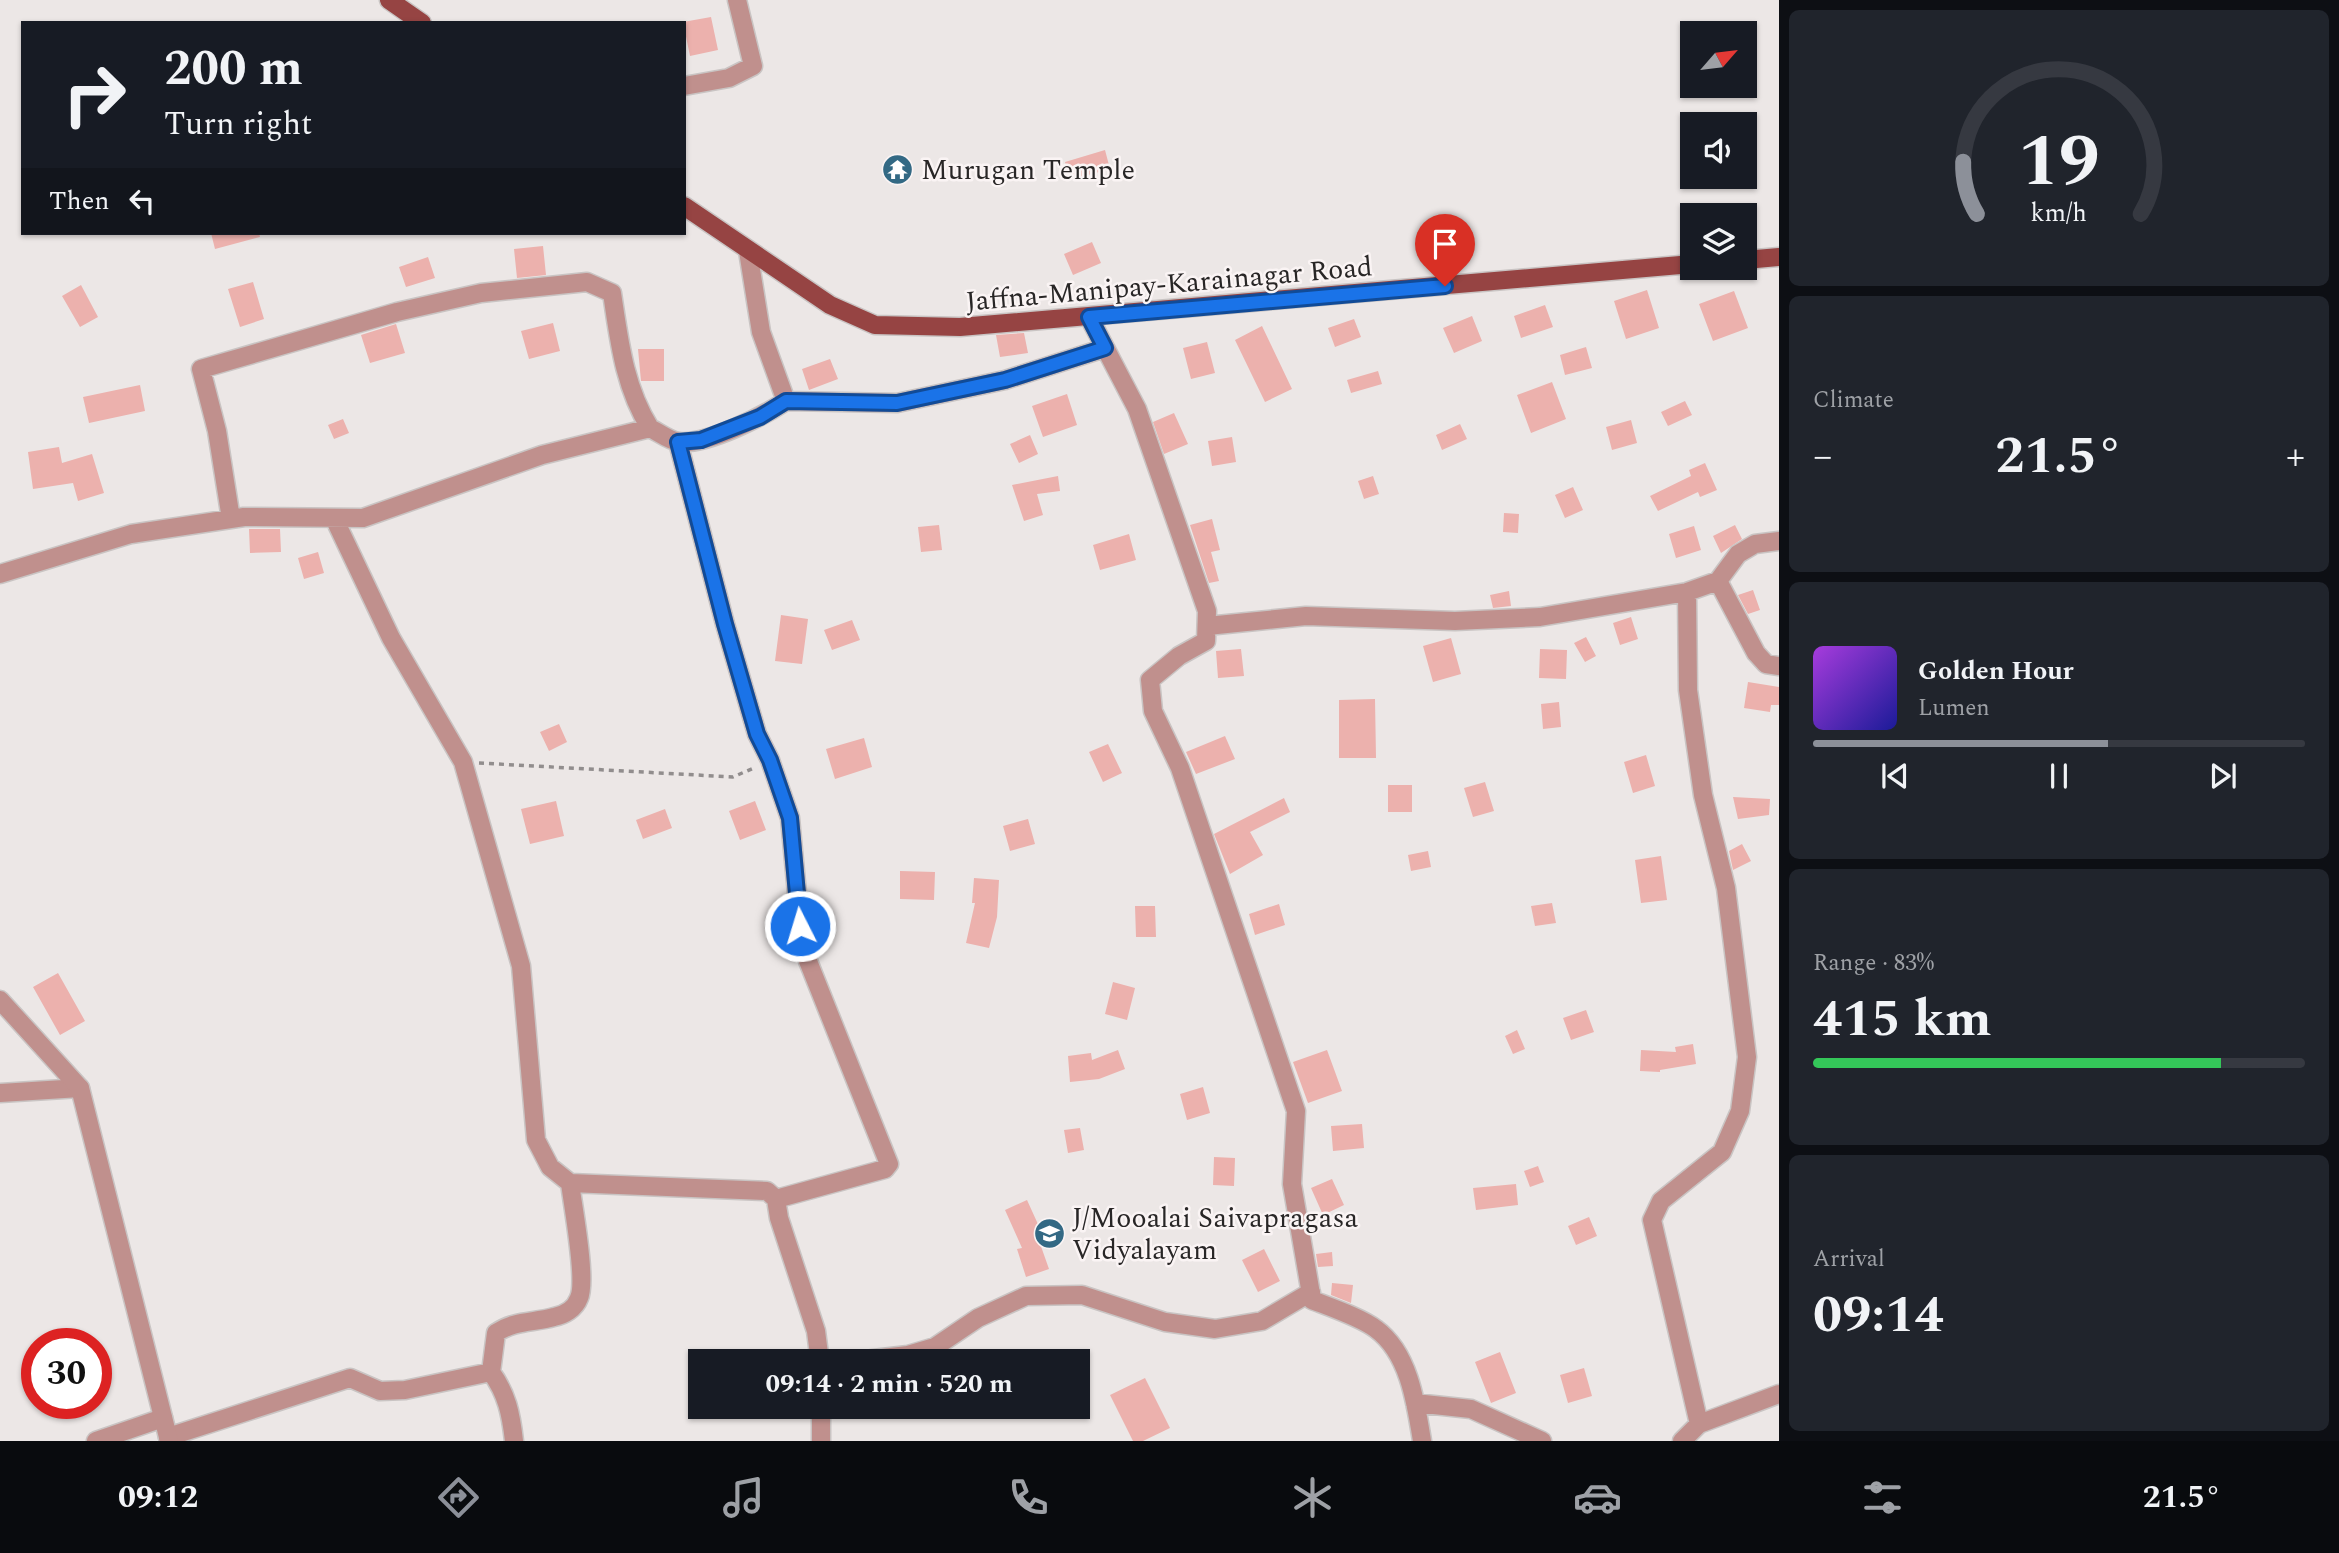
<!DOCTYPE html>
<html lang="en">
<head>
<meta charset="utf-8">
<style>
  body { margin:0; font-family:Spectral,serif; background:#20242c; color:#f1f3f6; height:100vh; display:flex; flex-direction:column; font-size:26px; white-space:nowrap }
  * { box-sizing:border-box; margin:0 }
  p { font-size:23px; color:#9ea1a6 }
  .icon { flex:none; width:38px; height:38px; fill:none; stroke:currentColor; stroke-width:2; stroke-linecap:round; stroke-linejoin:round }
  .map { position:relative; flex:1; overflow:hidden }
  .panel { display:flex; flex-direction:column; gap:10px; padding:10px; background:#0d0f14; width:560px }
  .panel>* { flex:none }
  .banner { position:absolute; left:21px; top:21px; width:665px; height:214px; border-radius:0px; box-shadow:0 2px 5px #0004; background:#171b24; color:#f1f3f6; overflow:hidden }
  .needle { width:46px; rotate:62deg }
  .fabs { position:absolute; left:1680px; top:21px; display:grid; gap:14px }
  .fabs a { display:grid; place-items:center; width:77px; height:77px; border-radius:0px; background:#171b24; box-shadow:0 2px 5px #0004; font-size:35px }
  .speed { position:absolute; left:21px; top:1328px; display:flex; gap:14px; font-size:35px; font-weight:700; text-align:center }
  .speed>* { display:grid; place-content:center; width:91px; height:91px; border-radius:50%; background:#171b24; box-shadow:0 2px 5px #0004; line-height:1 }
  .speed .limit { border:10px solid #d22; background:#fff; color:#111 }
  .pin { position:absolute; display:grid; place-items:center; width:60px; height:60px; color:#fff; margin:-72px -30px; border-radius:50% 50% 50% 0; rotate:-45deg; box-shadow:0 0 7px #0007 }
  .pin .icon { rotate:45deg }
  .me { position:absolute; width:77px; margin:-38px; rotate:355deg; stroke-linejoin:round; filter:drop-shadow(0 0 5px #0008) }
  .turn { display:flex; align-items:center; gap:24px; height:147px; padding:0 28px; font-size:32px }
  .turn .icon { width:91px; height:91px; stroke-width:2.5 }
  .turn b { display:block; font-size:49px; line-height:60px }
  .then { display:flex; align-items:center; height:66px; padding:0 28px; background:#0003; gap:14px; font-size:26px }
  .big { font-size:52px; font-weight:700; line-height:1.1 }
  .panel .widget { flex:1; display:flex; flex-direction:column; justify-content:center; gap:10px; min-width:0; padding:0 24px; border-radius:10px; background:#20242c }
  .panel .dial { align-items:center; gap:0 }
  .dial svg { height:182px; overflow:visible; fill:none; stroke:#363941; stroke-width:7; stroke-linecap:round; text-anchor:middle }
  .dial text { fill:#f1f3f6; stroke:none }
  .song { display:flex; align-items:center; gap:21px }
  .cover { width:84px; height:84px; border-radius:10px; background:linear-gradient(135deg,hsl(280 70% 55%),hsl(240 70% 35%)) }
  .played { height:7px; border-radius:4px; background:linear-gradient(90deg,#8c9099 60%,#363941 60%) }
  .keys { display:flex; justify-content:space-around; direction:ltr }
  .heat { display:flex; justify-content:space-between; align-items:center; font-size:38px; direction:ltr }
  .charge { height:10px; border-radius:5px; background:linear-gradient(90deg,#34c759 83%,#363941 0) }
  .trip { position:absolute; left:688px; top:1349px; width:402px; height:70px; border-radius:0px; background:#171b24; box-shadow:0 2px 5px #0004; font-weight:700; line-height:70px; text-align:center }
  .tabs { display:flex; height:112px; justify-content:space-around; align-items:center; background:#090b0e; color:#9ea1a6 }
  .tabs .icon { width:49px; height:49px }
  .tabs .current { color:#8c9099 }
  .tabs b { font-size:32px; color:#f1f3f6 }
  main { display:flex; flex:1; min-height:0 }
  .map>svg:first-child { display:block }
</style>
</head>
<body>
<main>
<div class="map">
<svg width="1779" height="1441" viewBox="0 0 1779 1441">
  <rect width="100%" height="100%" fill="#ece7e6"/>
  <path fill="#ecb1ad" d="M711 17 718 50 690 56 683 22Z
    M1105 150 1110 169 1070 180 1065 162Z
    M211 233H259L260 237 215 249Z
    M1092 242 1101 263 1073 275 1064 254Z
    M543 246 546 275 517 278 514 249Z
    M428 257 435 278 406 287 399 267Z
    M253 282 264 319 240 327 228 289Z
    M81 285 98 317 80 327 62 296Z
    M1647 290 1659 328 1626 339 1614 301Z
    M1734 291 1748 328 1713 341 1699 304Z
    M1545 305 1553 327 1521 338 1514 316Z
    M1472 316 1482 341 1454 353 1443 328Z
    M1354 319 1361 337 1335 347 1328 328Z
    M553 323 560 351 529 359 521 331Z
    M396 324 405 353 370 363 361 335Z
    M1262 326 1292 389 1265 402 1235 340Z
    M1024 333 1028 353 1000 357 996 335Z
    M1207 342 1215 373 1191 379 1183 348Z
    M1586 347 1592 368 1565 375 1560 355Z
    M638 349H664V381H641Z
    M830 359 838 379 809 390 802 369Z
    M1378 371 1382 384 1351 393 1347 380Z
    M1552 382 1566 419 1531 433 1517 395Z
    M140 385 145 411 89 423 83 397Z
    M1067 394 1077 425 1043 437 1032 406Z
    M1685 401 1692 415 1668 426 1661 412Z
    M1174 413 1188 444 1164 454 1153 422Z
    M343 419 349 433 334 439 328 425Z
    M1631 420 1637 443 1612 450 1606 427Z
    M1460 424 1467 439 1442 450 1436 435Z
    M1030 435 1038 454 1019 463 1010 444Z
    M1232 437 1236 462 1212 466 1208 441Z
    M59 447 62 463 92 454 104 493 78 501 73 483 33 489 28 452Z
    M1705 463 1717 490 1700 497 1698 492 1658 511 1650 496 1691 476 1689 470Z
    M1058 476 1060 491 1037 494 1043 515 1024 521 1012 485Z
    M1373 476 1379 494 1364 499 1358 481Z
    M1573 487 1583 510 1565 518 1555 495Z
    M1504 513 1519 514 1518 533 1503 532Z
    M1212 519 1220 550 1211 552 1219 581 1209 583 1190 525Z
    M939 525 942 550 921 552 918 527Z
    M1735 525 1742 539 1721 553 1713 536Z
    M1694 526 1701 550 1676 558 1669 534Z
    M249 529H280L281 552 250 553Z
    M1129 534 1136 560 1100 570 1093 545Z
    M318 552 324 573 304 579 298 558Z
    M1753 590 1760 610 1748 614 1738 595Z
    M1509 591 1511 606 1493 608 1490 595Z
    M781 615 808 619 802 664 775 661Z
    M1631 617 1638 639 1620 645 1613 623Z
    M852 620 860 640 832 650 824 630Z
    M1586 637 1596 656 1585 662 1574 643Z
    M1451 638 1461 674 1433 682 1423 646Z
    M1241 649 1244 676 1218 678 1216 651Z
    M1540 649 1567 650 1566 679 1539 678Z
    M1748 682 1779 687V705H1771L1770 712 1744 708Z
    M1375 699 1376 758H1339V700Z
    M1559 702 1561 727 1543 729 1541 704Z
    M559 724 567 742 549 751 540 732Z
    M1225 736 1235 759 1196 774 1186 752Z
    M864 738 872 767 835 779 826 749Z
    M1108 744 1122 773 1103 782 1089 752Z
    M1646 755 1655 786 1633 793 1624 762Z
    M1485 782 1494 811 1473 817 1464 788Z
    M1388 785H1412V812H1388Z
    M1733 797 1770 799 1769 815 1738 819Z
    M1284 798 1290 812 1250 832 1263 855 1230 874 1214 834Z
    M556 801 564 836 530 844 521 809Z
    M755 801 766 830 740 840 729 811Z
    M665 809 672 828 643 839 636 820Z
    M1028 819 1035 844 1010 851 1003 826Z
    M1742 844 1751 861 1733 870 1729 851Z
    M1428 851 1431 867 1411 871 1408 855Z
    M1661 856 1667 900 1641 903 1635 860Z
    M900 871 935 872 934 900 900 899Z
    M974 878 999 880 997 917 989 948 966 943 975 903H972Z
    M1552 903 1556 923 1535 926 1531 906Z
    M1279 904 1285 925 1255 935 1249 914Z
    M1135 906H1155L1156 937H1136Z
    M58 973 85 1021 60 1035 33 987Z
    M1113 982 1135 988 1127 1020 1105 1014Z
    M1586 1010 1594 1032 1571 1040 1563 1018Z
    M1517 1030 1525 1049 1513 1054 1505 1036Z
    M1693 1044 1696 1064 1660 1070V1072L1640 1071 1641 1050 1676 1052 1675 1047Z
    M1118 1050 1125 1069 1099 1079 1070 1082 1068 1056 1091 1053 1092 1060Z
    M1327 1050 1342 1091 1308 1103 1293 1062Z
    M1203 1087 1210 1113 1187 1120 1180 1094Z
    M1362 1124 1364 1148 1333 1151 1331 1126Z
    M1080 1128 1084 1150 1068 1153 1064 1130Z
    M1214 1157 1235 1158 1234 1186 1213 1185Z
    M1538 1166 1544 1182 1530 1187 1524 1171Z
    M1332 1179 1344 1205 1323 1215 1311 1188Z
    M1516 1184 1518 1205 1476 1210 1473 1188Z
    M1027 1200 1042 1233 1037 1235 1049 1269 1026 1277 1017 1249 1022 1248 1005 1210Z
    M1589 1217 1597 1236 1576 1245 1568 1226Z
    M1264 1249 1280 1281 1258 1292 1242 1260Z
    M1332 1252 1333 1266 1318 1267 1316 1254Z
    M1332 1283 1353 1285 1351 1303 1331 1295Z
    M1500 1352 1516 1393 1491 1403 1475 1362Z
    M1584 1368 1592 1396 1568 1403 1560 1375Z
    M1145 1378 1170 1428 1143 1441H1133L1110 1395Z"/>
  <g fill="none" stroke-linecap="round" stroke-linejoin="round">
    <defs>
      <path id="minor" d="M684 86 729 78 753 66 737 0
        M1089 317 1137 409 1207 611 1206 641 1179 656 1150 680 1153 711 1180 768 1296 1111 1292 1184 1312 1300C1330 1307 1362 1318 1376 1329 1409 1353 1416 1403 1422 1441
        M786 401 897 403 1005 380 1105 348
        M334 518 391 638 463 762 521 966 536 1140 550 1167 570 1183 767 1191 776 1199 885 1169 889 1164 808 961 800 926 790 818 770 760 757 734 725 624 678 442
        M231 519 217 431 201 369 397 312 481 293 587 282 612 293C619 339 624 387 650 428
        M0 574 131 534 244 517 363 518 542 455 650 428C658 432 670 441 679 442 708 445 763 416 786 401L761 332 748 251
        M1718 581 1756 653 1766 664 1779 666
        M1687 592 1688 690 1703 795 1726 888 1747 1057 1740 1111 1722 1152 1661 1201 1652 1220 1699 1424
        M1207 626 1306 616 1455 621 1540 617 1687 592 1718 581 1738 554 1755 544 1779 541
        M0 1093 80 1088
        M776 1199 779 1218 816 1331 820 1362
        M848 1362 908 1355 935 1347 978 1318 1026 1296 1082 1295 1165 1322 1215 1329 1262 1321 1311 1292
        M491 1372 496 1333C515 1320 533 1323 554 1317 564 1315 575 1309 579 1298 587 1280 573 1207 570 1183
        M1415 1403 1471 1409 1542 1441
        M821 1407V1441
        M168 1437 350 1378 380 1391 405 1390 491 1372C507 1394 511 1414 514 1441
        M96 1441 163 1418
        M1682 1441 1699 1424 1779 1394"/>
      <path id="tertiary" d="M0 1000 80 1088 169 1441"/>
      <path id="primary" d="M389 0 422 23
        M684 206 830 305 875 325 960 327 1692 264
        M1745 260 1779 257"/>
    </defs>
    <use href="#minor" stroke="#c9c4c3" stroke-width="21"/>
    <use href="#tertiary" stroke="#c9c4c3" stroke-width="21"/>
    <use href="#primary" stroke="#c9c4c3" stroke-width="21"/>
    <path stroke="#918d8d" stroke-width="3.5" stroke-dasharray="5 5" stroke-linecap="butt" d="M479 763 733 777 756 767"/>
    <use href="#minor" stroke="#c0908d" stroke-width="18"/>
    <use href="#tertiary" stroke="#c0908d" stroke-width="18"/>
    <use href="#primary" stroke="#964443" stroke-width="18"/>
  </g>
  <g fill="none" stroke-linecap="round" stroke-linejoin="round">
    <defs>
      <path id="route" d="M800 926 790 818 770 760 757 734 725 624 678 442 701 440 760 417 786 401 897 403 1005 380 1105 348 1089 317 1445 286"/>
    </defs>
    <use href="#route" stroke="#114b97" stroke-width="18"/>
    <use href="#route" stroke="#1a73e8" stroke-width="12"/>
  </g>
  <defs>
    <symbol id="temple-disc" viewBox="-11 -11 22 22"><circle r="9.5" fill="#336984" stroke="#faf4f4"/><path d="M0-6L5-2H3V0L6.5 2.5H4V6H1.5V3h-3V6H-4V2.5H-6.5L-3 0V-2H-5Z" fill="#fff"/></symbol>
    <symbol id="school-disc" viewBox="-11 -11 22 22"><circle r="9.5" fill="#336984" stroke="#faf4f4"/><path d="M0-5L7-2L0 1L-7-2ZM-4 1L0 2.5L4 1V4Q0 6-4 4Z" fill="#fff"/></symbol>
  </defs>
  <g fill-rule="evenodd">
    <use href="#temple-disc" x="880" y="152" width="35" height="35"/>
    <use href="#school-disc" x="1032" y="1216" width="35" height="35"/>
  </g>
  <g text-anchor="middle" stroke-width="5" stroke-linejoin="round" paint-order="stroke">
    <g font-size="28" fill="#282626" stroke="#faf4f4" text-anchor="start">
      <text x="921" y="179">Murugan Temple</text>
      <text x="1072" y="1227">J/Mooalai Saivapragasa<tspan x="1072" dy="32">Vidyalayam</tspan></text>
    </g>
    <g font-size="28" fill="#282626" stroke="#faf4f4">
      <text transform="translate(1169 283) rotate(-5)" y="10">Jaffna-Manipay-Karainagar Road</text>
    </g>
  </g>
</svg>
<div class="fabs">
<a><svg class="needle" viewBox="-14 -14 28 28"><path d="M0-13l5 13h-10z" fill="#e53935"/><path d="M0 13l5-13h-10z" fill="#9ea1a6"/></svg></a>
<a><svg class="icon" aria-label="sound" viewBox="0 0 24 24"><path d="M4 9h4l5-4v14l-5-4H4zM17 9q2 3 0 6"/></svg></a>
<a><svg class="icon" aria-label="layers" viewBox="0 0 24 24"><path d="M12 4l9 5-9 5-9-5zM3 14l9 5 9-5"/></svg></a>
</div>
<div class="speed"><div class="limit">30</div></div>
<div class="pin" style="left:1445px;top:286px;background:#d93025"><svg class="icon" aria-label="arrive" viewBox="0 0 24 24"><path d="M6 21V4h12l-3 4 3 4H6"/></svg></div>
<svg class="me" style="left:800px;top:926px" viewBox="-20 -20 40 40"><circle r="17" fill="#1a73e8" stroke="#fff" stroke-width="3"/><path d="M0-11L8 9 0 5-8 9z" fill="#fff"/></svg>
<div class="trip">09:14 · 2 min · 520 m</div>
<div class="banner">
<div class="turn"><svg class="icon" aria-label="right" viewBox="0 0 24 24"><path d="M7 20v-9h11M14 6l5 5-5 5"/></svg><div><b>200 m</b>Turn right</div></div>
<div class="then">Then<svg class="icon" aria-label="left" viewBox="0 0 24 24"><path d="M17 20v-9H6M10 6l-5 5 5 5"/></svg></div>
</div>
</div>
<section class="panel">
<div class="widget dial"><svg viewBox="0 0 100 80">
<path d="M14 69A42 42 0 1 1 86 69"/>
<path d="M14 69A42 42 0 0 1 8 46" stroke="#8c9099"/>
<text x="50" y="56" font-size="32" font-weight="700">19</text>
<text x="50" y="72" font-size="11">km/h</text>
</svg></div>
<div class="widget"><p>Climate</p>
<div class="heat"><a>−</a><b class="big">21.5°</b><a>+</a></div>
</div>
<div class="widget">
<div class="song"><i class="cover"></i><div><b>Golden Hour</b><p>Lumen</p></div></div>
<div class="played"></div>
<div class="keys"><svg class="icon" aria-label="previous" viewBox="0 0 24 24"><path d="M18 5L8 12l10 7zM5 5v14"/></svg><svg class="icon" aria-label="pause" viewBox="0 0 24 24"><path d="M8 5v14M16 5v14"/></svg><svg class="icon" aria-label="next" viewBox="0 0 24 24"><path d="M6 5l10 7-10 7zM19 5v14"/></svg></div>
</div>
<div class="widget"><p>Range · 83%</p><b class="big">415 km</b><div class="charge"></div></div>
<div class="widget"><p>Arrival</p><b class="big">09:14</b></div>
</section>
</main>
<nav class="tabs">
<b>09:12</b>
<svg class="icon current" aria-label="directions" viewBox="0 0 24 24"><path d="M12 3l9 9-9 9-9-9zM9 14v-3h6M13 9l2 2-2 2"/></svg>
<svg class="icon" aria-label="music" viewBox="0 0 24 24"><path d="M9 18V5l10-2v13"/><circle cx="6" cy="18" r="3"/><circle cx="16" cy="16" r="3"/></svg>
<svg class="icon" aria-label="phone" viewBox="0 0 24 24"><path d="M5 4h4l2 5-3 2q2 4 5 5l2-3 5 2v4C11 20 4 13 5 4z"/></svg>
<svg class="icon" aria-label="climate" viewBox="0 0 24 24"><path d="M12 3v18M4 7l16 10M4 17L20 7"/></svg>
<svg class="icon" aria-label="car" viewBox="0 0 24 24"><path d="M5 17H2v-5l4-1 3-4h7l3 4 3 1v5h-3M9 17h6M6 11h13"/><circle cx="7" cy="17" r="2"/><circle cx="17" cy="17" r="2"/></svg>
<svg class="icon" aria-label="filters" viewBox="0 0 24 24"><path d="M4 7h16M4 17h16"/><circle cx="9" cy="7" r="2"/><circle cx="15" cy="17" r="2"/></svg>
<b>21.5°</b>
</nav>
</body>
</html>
